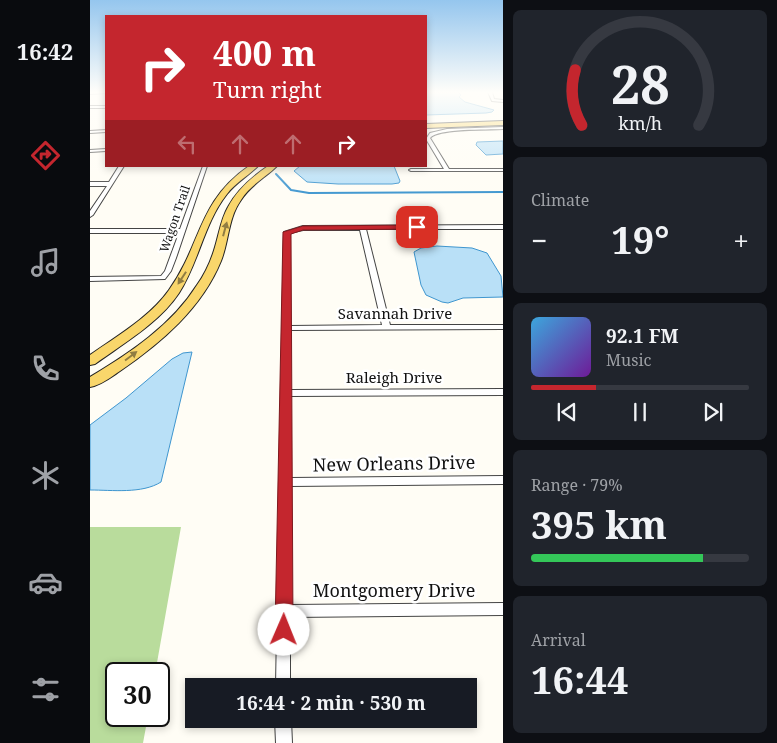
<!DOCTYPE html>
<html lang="en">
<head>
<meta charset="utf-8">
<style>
  body { margin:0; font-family:"Noto Serif",serif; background:#20242c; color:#f1f3f6; height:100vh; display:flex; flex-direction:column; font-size:19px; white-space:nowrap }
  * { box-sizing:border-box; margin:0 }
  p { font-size:16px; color:#9ea1a6 }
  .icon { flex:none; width:28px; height:28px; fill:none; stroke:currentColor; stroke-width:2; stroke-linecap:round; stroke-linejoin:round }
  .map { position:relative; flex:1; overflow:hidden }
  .drawer { display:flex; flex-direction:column; gap:10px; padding:10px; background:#0d0f14; width:274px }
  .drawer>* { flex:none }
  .guide { position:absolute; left:15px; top:15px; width:322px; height:152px; border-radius:0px; box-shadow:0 2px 8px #0003; background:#c4262e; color:#fff; overflow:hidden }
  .speed { position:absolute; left:15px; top:662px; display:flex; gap:10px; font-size:25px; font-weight:700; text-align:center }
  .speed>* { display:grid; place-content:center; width:65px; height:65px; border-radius:50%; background:#171b24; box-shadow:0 2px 8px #0003; line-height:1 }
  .speed .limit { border:2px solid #111; border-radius:8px; background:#fff; color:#111 }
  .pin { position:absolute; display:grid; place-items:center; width:42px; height:42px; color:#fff; margin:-21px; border-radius:10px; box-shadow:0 2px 8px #0006 }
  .me { position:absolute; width:55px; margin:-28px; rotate:1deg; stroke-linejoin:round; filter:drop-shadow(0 0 4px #0008) }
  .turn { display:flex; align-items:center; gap:18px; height:105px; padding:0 25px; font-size:22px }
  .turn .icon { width:65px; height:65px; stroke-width:2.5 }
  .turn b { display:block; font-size:35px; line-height:42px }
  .lanes { display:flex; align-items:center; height:48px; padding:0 25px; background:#0003; justify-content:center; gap:25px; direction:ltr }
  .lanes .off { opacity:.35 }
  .big { font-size:38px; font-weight:700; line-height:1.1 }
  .drawer .widget { flex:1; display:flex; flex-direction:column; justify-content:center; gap:8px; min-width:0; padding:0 18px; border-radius:8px; background:#20242c }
  .drawer .dial { align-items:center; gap:0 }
  .dial svg { height:130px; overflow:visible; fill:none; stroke:#363941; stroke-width:7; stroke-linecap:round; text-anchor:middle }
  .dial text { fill:#f1f3f6; stroke:none }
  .song { display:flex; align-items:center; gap:15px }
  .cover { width:60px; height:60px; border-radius:8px; background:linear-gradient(135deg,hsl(200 70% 55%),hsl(280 70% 35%)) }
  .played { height:5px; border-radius:2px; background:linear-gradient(90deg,#c4262e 30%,#363941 30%) }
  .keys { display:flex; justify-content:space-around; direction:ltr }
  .heat { display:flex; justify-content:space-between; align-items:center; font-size:28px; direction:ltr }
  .charge { height:8px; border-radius:4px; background:linear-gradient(90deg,#34c759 79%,#363941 0) }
  .trip { position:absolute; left:95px; top:678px; width:292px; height:50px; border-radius:0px; background:#171b24; box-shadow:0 2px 8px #0003; font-weight:700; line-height:50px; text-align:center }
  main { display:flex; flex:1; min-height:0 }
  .tab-bar { display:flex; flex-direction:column; width:90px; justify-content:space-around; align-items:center; background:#090b0e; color:#9ea1a6 }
  .tab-bar .icon { width:35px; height:35px }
  .tab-bar .selected { color:#c4262e }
  .tab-bar b { font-size:22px; color:#f1f3f6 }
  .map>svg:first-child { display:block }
</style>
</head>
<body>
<main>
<nav class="tab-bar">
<b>16:42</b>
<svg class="icon selected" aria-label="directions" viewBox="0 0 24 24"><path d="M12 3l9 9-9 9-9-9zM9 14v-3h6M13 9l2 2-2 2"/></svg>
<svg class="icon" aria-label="music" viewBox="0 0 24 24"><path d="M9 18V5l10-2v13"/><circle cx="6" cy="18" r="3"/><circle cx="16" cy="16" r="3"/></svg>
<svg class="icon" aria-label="phone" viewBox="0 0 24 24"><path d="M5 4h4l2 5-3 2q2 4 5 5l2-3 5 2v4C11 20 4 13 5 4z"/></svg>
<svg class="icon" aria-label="climate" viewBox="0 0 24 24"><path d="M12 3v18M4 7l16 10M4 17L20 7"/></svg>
<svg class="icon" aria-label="car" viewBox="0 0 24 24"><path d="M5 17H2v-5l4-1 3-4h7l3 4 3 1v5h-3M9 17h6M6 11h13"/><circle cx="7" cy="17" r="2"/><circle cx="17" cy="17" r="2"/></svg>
<svg class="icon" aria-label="filters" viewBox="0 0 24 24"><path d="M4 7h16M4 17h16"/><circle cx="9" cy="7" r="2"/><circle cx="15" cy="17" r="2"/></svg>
</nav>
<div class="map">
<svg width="414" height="743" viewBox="0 0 414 743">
  <rect width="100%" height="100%" fill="#fffdf5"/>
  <path fill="#b9dc9c" d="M0 527H91L65 674H26V716H58L53 743H0Z"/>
  <path fill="#b9e0f7" stroke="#3f96cf" d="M336 92H368L371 95 369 97 375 102 404 110 402 112 396 113 336 115Z
    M413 141V154L396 155 386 145 387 142Z
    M210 166H304L310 181 309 183 302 184H248L217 182 204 171Z
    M347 246 382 248 397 253 411 276 413 297 373 298 358 303 352 302 336 295 331 285 324 252 331 248Z
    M102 352 71 482C52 494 22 490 0 490V425L36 398 82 359 93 353Z"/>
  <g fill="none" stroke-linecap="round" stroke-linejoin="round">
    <path stroke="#3f96cf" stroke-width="2" d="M186 174 201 190 219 193 414 192"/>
    <defs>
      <path id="minor" d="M0 92H16V93L0 94Z
        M398 92H402L404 99 414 100V102L402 101Z
        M0 106H16V108H0Z
        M414 127V129C399 130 348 128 340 138L359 169H414V171H321L319 170 321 169H354L336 139 340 133 357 129Z
        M16 130V132L0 133V131Z
        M16 149V151L0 152V150Z
        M29 166H34L3 215 0 217V211L17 186H0V182H19Z
        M113 166H117L86 258 81 271 75 279 0 281V277L71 276 75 271 89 233H0V229H90Z
        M414 225V229H276L300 325H414V329L200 330V390L414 389V395L200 396V478L414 476V484L200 486V605L414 603V615L200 617V686H186L194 232 213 226ZM213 230H270L292 325 200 326V233Z
        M185 719H201L202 743H186Z"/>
      <path id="primary" d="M414 121V125L336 128V124Z
        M159 166H168C158 176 145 183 137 194 114 223 109 262 89 293 69 323 34 343 5 364L0 365V355C27 336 60 317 79 290 112 244 107 202 159 166Z
        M178 166H187C175 178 160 185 151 200 138 218 139 241 131 261 112 308 71 343 30 371 21 377 11 385 0 387V377C40 353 82 325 107 285 115 274 121 261 125 247 129 234 131 219 138 207 147 190 162 177 178 166Z"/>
    </defs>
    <use href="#minor" stroke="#444" stroke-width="2"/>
    <use href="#primary" stroke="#222" stroke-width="2"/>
    <use href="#minor" fill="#fff" fill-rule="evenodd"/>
    <use href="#primary" fill="#f9d66b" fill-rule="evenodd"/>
  </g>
  <defs><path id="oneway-solid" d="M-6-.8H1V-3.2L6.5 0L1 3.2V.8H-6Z" transform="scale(1.25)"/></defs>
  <g fill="#917d42">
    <use href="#oneway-solid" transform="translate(135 229) rotate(-75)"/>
    <use href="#oneway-solid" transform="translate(92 278) rotate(123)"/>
    <use href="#oneway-solid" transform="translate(41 356) rotate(-37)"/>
  </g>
  <linearGradient id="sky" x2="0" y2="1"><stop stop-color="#95c6ee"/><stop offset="0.47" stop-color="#fffefa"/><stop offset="1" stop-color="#fffefa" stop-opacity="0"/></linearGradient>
  <rect width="414" height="196" fill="url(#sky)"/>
  <path fill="#c4262e" stroke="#7f191e" d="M327 225 331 227 330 229 213 230 201 234 203 630 200 636 194 638 188 636 185 630 193 232 213 226Z"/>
  <g text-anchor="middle" stroke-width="5" stroke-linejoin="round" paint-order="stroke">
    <g font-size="12" fill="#111" stroke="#fff">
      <text transform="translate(85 219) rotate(-71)" y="4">Wagon Trail</text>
    </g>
    <g font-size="15" fill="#111" stroke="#fff">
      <text x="305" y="319">Savannah Drive</text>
      <text x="304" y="383">Raleigh Drive</text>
    </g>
    <g font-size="18" fill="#111" stroke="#fff">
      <text transform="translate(304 464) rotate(-1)" y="6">New Orleans Drive</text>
      <text x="304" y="597">Montgomery Drive</text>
    </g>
  </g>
</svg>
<div class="speed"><div class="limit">30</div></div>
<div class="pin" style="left:327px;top:227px;background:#d93025"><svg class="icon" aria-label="arrive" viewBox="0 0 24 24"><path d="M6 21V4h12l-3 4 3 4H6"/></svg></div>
<svg class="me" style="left:194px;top:630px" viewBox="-20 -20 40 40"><circle r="19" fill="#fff"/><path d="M0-13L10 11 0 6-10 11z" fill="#c4262e"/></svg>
<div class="trip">16:44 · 2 min · 530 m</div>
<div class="guide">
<div class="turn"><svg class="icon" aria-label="right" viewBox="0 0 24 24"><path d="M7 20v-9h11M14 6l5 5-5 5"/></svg><div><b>400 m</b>Turn right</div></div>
<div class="lanes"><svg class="icon off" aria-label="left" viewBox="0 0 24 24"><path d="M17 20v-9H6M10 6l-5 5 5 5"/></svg><svg class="icon off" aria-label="ahead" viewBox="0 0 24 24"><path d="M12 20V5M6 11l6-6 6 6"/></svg><svg class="icon off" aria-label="ahead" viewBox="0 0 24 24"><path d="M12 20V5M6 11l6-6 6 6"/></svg><svg class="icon" aria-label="right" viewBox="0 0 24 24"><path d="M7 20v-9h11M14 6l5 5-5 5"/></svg></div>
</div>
</div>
<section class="drawer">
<div class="widget dial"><svg viewBox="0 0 100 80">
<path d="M14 69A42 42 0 1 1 86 69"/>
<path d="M14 69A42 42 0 0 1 10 35" stroke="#c4262e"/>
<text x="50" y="56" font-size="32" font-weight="700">28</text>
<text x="50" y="72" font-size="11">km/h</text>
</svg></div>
<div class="widget"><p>Climate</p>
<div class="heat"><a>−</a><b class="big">19°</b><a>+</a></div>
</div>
<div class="widget">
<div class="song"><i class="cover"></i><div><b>92.1 FM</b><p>Music</p></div></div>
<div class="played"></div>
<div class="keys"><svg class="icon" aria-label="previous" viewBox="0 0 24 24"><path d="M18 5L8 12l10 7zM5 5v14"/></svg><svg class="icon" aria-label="pause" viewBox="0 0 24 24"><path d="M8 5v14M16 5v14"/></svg><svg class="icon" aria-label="next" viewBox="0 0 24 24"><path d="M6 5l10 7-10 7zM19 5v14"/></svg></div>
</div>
<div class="widget"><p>Range · 79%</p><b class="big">395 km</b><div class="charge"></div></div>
<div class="widget"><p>Arrival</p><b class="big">16:44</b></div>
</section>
</main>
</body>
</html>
